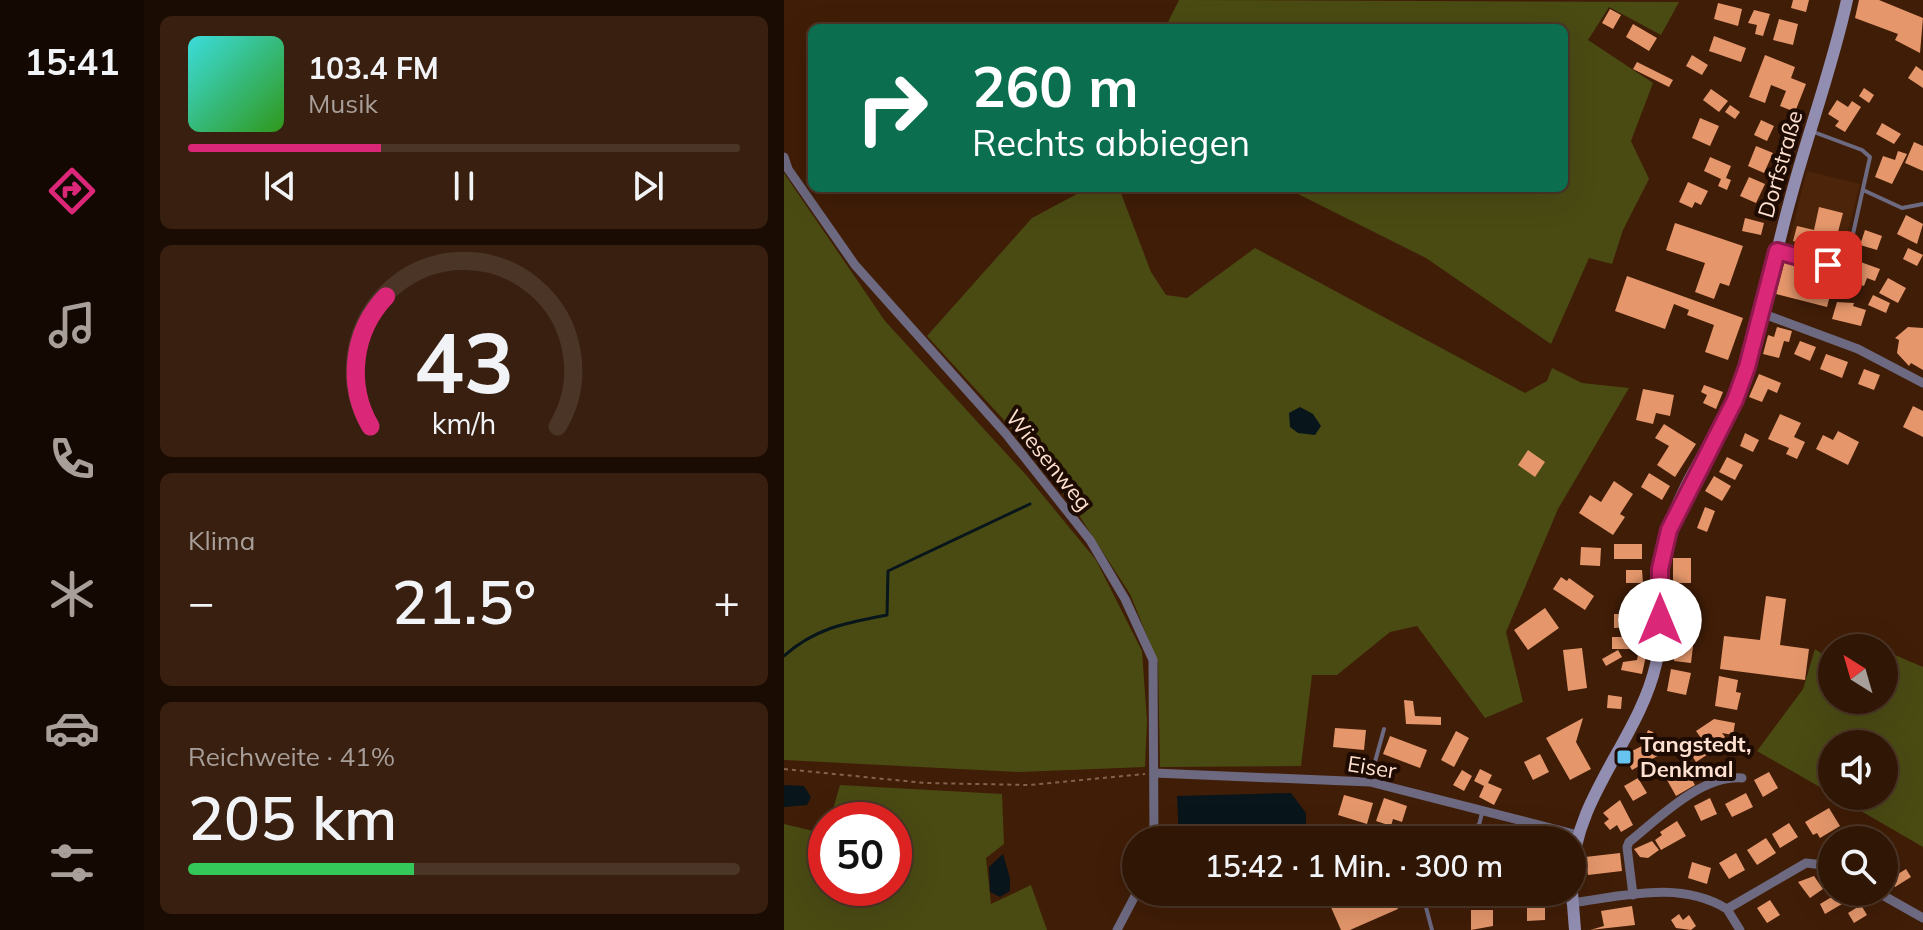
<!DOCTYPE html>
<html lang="de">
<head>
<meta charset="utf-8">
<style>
  body { margin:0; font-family:Mulish,sans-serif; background:#381f0f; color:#f1f3f6; height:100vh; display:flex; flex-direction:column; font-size:30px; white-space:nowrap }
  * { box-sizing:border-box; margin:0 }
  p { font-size:26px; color:#a89f9a }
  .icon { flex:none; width:44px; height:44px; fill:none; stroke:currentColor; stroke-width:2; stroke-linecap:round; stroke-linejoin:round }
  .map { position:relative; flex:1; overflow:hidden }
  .details { display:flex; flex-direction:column; gap:16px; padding:16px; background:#1a0c03; width:640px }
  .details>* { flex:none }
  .hud { position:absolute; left:24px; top:24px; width:760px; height:168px; border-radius:12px; box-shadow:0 8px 32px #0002,0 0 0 2px #4b3527; background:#0b6e4f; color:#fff; overflow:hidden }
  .needle { width:52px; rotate:323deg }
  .buttons { position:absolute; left:1034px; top:634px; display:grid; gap:16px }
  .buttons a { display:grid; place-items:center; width:80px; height:80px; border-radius:50%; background:#301605; box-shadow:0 8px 32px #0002,0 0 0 2px #4b3527; font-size:40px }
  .speed { position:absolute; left:24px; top:802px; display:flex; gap:16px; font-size:40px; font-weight:700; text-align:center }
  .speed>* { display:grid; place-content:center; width:104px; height:104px; border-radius:50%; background:#301605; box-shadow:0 8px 32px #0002,0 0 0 2px #4b3527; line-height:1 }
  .speed .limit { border:12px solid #d22; background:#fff; color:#111 }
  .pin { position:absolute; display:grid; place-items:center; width:68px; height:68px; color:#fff; margin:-34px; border-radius:16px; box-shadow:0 4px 12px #0006 }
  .me { position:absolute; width:88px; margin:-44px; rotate:0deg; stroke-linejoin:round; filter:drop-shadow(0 0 6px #0008) }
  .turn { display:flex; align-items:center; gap:28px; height:168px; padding:0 32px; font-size:36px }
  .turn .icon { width:104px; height:104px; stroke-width:2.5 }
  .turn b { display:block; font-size:56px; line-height:68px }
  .big { font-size:60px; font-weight:600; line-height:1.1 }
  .details .card { flex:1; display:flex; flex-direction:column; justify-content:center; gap:12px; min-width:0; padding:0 28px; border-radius:12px; background:#381f0f }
  .details .dial { align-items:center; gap:0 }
  .dial svg { height:208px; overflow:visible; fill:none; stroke:#4b3527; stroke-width:7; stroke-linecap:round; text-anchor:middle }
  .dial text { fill:#f1f3f6; stroke:none }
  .song { display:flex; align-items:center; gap:24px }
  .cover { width:96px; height:96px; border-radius:12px; background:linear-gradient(135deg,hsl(180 70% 55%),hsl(110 70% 35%)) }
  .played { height:8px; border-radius:4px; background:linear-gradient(90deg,#db2777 35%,#4b3527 35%) }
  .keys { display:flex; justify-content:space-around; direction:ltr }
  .heat { display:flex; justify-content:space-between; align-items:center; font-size:44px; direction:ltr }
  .charge { height:12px; border-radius:6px; background:linear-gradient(90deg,#34c759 41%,#4b3527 0) }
  .trip { position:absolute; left:338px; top:826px; width:464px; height:80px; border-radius:40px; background:#301605; box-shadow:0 8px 32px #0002,0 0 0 2px #4b3527; font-weight:600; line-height:80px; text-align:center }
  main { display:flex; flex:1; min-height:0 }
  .tabs { display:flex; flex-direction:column; width:144px; justify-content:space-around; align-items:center; background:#130902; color:#a89f9a }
  .tabs .icon { width:56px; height:56px }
  .tabs .on { color:#db2777 }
  .tabs b { font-size:36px; color:#f1f3f6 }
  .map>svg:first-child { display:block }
</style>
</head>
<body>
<main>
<nav class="tabs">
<b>15:41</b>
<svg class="icon on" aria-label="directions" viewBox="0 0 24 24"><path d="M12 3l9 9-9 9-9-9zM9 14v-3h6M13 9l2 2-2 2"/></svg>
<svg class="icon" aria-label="music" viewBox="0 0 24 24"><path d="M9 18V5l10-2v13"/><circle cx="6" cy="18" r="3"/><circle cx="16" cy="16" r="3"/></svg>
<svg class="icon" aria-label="phone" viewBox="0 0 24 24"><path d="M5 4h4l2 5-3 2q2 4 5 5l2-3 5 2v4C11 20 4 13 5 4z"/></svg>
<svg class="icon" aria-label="climate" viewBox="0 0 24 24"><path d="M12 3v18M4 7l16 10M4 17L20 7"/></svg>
<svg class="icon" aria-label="car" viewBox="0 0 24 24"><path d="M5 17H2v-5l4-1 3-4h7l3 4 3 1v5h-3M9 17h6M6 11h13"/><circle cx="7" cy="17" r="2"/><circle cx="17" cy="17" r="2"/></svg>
<svg class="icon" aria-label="filters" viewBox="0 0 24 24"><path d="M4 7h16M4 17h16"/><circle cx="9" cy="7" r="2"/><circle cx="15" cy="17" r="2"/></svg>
</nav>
<section class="details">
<div class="card">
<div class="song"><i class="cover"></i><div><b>103.4 FM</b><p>Musik</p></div></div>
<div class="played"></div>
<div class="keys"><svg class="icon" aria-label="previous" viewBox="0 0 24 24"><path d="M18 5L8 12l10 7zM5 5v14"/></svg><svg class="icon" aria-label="pause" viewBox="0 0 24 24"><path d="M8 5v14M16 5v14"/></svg><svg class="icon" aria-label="next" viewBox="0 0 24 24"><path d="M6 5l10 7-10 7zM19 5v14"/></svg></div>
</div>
<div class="card dial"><svg viewBox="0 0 100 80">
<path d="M14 69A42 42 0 1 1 86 69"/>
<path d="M14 69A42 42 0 0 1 20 19" stroke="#db2777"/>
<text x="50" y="56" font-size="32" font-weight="700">43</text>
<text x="50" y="72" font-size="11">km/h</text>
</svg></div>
<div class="card"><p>Klima</p>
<div class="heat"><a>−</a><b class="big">21.5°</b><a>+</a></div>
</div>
<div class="card"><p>Reichweite · 41%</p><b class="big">205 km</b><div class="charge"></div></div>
</section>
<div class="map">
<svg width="1139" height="930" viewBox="0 0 1139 930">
  <rect width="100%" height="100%" fill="#401d07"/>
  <path fill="#4c2409" d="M1023 171 1076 184 1057 258 1004 245Z"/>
  <path fill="#4a4b13" d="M395 0 895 2 877 35 825 7 804 40 869 83 847 141 865 179 839 230 828 264 805 258 767 344 642 258 502 188H780V28H381Z
    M0 173 101 321 243 476 312 560 358 651 363 721 361 767 235 772 0 760Z
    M304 188H335L367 272 382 295 403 298 471 248 741 393 763 381 768 368 798 383 845 388 774 509 722 632 739 702 701 718 633 626 606 632 553 675H528L517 766 376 767 374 663 346 594 287 503 219 419 143 336 248 218Z
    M1031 649 1048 661V700H1100V662L1106 653 1139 667V847L1051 796H1100V744H1048V794L973 751 1019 689Z
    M56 785 218 794 220 844 202 858 207 904 247 885 263 930H0V824L42 834V888H110V820H46Z"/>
  <path fill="#08151b" d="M516 407 529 414 537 426 531 435 514 433 506 427 505 413Z
    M0 785 20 786 27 797 23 805 0 807Z
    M507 793 522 813V840H395L393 796Z
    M219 854 226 878V891L216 897 206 892 205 867Z
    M409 892H473L449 907 418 902Z"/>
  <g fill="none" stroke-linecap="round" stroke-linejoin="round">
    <path stroke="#08151b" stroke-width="3" d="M0 656C31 628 62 623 103 615L104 571 246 504"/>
  </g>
  <path fill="#e5976b" d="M1009 0H1025L1022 12 1007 8Z
    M1075 0H1095L1139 18 1136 53 1111 40 1114 34 1071 18Z
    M934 3 958 9 954 26 930 19Z
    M826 9 837 15 829 29 818 23Z
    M970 10 986 14 979 36 971 34 973 25 964 23Z
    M995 19 1014 24 1009 45 989 40Z
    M849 24 873 38 865 51 842 37Z
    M930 36 962 48 957 62 925 51Z
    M908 55 924 65 918 75 902 66Z
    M981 55 1011 67 1007 78 1022 84 1011 112 996 106 1002 91 987 85 981 103 965 97Z
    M853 62 889 80 885 87 849 69Z
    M1132 66 1139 71V88L1124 78Z
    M1080 88 1090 95 1085 103 1075 96Z
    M927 89 944 101 935 112 919 100Z
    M1053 100 1064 107 1068 101 1077 107 1061 132 1051 126 1055 121 1044 114Z
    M946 105 956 112 951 119 941 112Z
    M916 118 935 126 926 146 908 138Z
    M977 120 990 126 983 141 970 135Z
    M1098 123 1117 134 1110 144 1092 134Z
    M1130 142 1139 146V171L1121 163Z
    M972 146 989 153 980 173 964 166Z
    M1114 151 1123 154 1108 184 1091 177 1099 156 1111 160Z
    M926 157 947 166 942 178 947 180 943 190 934 186 937 179 920 171Z
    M965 177 981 184 972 203 956 196Z
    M904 182 924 191 917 205 911 202 908 208 895 202Z
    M1035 207 1059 213 1049 251 1009 241 1013 226 1030 230Z
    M1122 215 1139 224 1133 244 1113 234Z
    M961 218 980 223 977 235 958 231Z
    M891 223 959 246 945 286 936 283 930 299 911 292 921 263 882 250Z
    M1081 230 1098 236 1093 250 1076 245Z
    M1124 248 1139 255 1133 266 1119 259Z
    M1001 260 1040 270 1036 286 1048 288 1043 307 992 294Z
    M1071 260 1096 269 1091 281 1083 278 1080 286 1064 280Z
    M843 276 959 318 944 360 921 352 930 325 903 315 905 310 890 304 881 329 831 311Z
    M1104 278 1122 288 1114 303 1095 293Z
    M1089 295 1106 303 1102 313 1084 305Z
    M1053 302 1070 303 1069 306 1082 310 1077 326 1048 319Z
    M993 327 1008 331 1005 342 1000 341 995 358 979 354 984 335 990 337Z
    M1124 327 1139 328V370L1127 363 1125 366 1113 353 1115 340 1111 338Z
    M1016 341 1032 347 1026 361 1010 354Z
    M1042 354 1064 362 1058 378 1036 369Z
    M1080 369 1096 375 1090 390 1074 384Z
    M975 374 997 383 993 393 984 389 978 402 965 397Z
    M920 385 939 392 932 409 919 403 923 395 917 392Z
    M859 389 890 395 886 416 872 413 869 424 852 420Z
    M1129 406 1139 411V437L1119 427Z
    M996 414 1017 423 1010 437 1021 442 1013 459 1002 454 1005 448 984 439Z
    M880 424 912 444 891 477 873 465 885 446 871 438Z
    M1054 431 1075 442 1064 465 1032 449 1039 435 1049 440Z
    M961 433 975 440 969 452 956 446Z
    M744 450 761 462 751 477 734 465Z
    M943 457 959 465 951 480 935 472Z
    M865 473 886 486 878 500 857 487Z
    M930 476 947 486 938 501 921 491Z
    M830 481 849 494 836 514 841 517 829 535 795 513 806 495 817 502Z
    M921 507 931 511 923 532 913 528Z
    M830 544H858V559H830Z
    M797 547 817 548 816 566 796 565Z
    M889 558H907V583H889Z
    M842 570H858L859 583H842Z
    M777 577 783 581 785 578 810 596 801 610 769 589Z
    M865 594V610L854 611 853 595Z
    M982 596 1002 599 996 645 1025 649 1021 680 936 669 940 636 976 640Z
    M890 597 912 598 911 613H904V621H890Z
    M761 608 775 628 744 650 730 630Z
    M830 614H848V627L830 628Z
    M892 636 910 638 907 663 890 661Z
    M828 637H847V649H828Z
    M798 648 803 688 784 691 779 650Z
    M834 650 838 657 822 666 818 659Z
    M854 655 862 656 858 674 837 670 839 662 853 660Z
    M887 669 907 673 902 695 883 691Z
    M935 676 954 680 952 692 957 693 953 710 931 706Z
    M824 695 838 697 837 709 823 708Z
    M620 700 629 701 631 716 657 717V725L622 724Z
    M799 718 792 742 807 769 786 780 762 738Z
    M930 719 951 723 949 735 938 733 941 737 926 747 929 751 912 762 903 748 917 738 912 731Z
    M551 728 582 730 580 750 549 747Z
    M864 730 869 732 879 753 848 770 840 755 858 746Z
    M672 731 685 738 670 767 657 760Z
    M606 736 643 750 636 768 599 754Z
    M756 754 765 772 749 780 740 762Z
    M696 769 708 775 704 783 718 789 710 805 695 797 700 786 690 781Z
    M902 769 911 785 892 796 883 780Z
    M678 770 688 776 680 791 669 785Z
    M985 772 994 788 979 797 970 780Z
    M854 778 863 793 849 801 840 786Z
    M962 793 969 807 948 817 941 804Z
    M560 795 589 803 583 824 554 815Z
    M600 798 623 806 618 822 609 819 607 826 592 821Z
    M926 798 933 814 917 821 910 806Z
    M836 800 849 825 837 832 833 825 826 830 820 823 825 819 819 813Z
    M1045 808 1056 826 1036 838 1033 833 1029 835 1021 822Z
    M893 821 902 836 877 850 871 840 878 835 876 832Z
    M1005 823 1014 837 996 848 988 834Z
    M982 838 992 853 973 865 963 850Z
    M868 841 875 850 864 858 856 857 850 849Z
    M836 853 838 871 804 875 801 857Z
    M952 853 961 870 945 879 935 863Z
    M908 862 927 868 923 884 904 878Z
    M1111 869 1114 874 1122 869 1127 877 1111 887 1102 874Z
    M1030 876 1039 889 1026 898 1014 882Z
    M574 892H606L614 909 566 930H557L546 905Z
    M1056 892 1063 901 1041 914 1036 904Z
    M986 900 996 915 983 923 973 908Z
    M743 905H761V920L743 921Z
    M1077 905 1083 915 1070 923 1064 913Z
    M848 906 851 925 806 930 820 926 817 911Z
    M687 910H709V926L687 930Z
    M895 914 899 920 905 915 912 926 907 930 892 928 887 920Z"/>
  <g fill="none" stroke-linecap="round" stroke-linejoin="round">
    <path stroke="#83624e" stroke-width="2" stroke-dasharray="4 4" stroke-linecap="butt" d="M0 769 141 783 245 785 361 774"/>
    <path stroke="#6c6980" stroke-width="4" d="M1079 190 1118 208 1139 204
      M995 252 1044 265 1060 259 1065 252 1086 157 1078 150 1027 131
      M586 780 600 729
      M646 840 695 825 698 813
      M638 892 648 930"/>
    <path stroke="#6c6980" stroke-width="9" d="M0 157 4 169 71 265 222 434 306 540 341 599 369 660 370 840
      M977 313 1074 349 1139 383
      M370 773 586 782 794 835
      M1093 892 1139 918
      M849 895 843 847 845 842C875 818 917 775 958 778
      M787 903C840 896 896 880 943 909L1022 863 1048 866
      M943 909 956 930
      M333 930 353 892"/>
    <path stroke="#928eb2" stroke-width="12" d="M788 877C790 797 855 739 872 664 882 621 872 576 884 532 900 474 943 426 963 368 980 315 990 258 1005 204 1023 135 1048 69 1063 0
      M788 892 791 930"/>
  </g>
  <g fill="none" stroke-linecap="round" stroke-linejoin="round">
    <defs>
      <path id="route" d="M876 620V569L885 530 951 400 963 367 993 251 1044 265"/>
    </defs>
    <use href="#route" stroke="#8e194d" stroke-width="20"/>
    <use href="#route" stroke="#db2777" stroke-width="14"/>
  </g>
  <rect fill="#67c4ef" stroke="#1e0b02" stroke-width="3" x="832" y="749" width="16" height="16" rx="4"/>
  <g text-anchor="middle" stroke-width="8" stroke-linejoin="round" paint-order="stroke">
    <g font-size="22" fill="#ffe1d1" stroke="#1e0b02">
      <text transform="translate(996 164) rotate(-74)" y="8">Dorfstraße</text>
      <text transform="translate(265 460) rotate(51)" y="8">Wiesenweg</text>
      <text transform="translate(588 767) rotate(9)" y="8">Eiser</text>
    </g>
    <g font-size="22" font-weight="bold" fill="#ffe1d1" stroke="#1e0b02" text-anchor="start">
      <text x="856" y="752">Tangstedt,<tspan x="856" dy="25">Denkmal</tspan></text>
    </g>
  </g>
</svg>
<div class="buttons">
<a><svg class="needle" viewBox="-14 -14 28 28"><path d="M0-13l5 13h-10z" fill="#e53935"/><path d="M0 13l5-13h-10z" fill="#a89f9a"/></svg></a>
<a><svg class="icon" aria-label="sound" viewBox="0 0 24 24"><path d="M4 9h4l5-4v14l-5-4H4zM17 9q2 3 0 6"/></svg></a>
<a><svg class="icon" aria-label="search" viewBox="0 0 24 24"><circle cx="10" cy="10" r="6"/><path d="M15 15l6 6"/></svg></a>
</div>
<div class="speed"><div class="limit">50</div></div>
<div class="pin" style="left:1044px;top:265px;background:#d93025"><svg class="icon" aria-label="arrive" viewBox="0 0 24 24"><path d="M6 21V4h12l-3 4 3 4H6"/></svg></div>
<svg class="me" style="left:876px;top:620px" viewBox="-20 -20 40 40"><circle r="19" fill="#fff"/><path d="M0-13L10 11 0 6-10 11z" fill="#db2777"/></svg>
<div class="trip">15:42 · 1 Min. · 300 m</div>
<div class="hud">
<div class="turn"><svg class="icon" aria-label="right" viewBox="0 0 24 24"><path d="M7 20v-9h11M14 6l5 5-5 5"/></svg><div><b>260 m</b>Rechts abbiegen</div></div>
</div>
</div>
</main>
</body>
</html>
